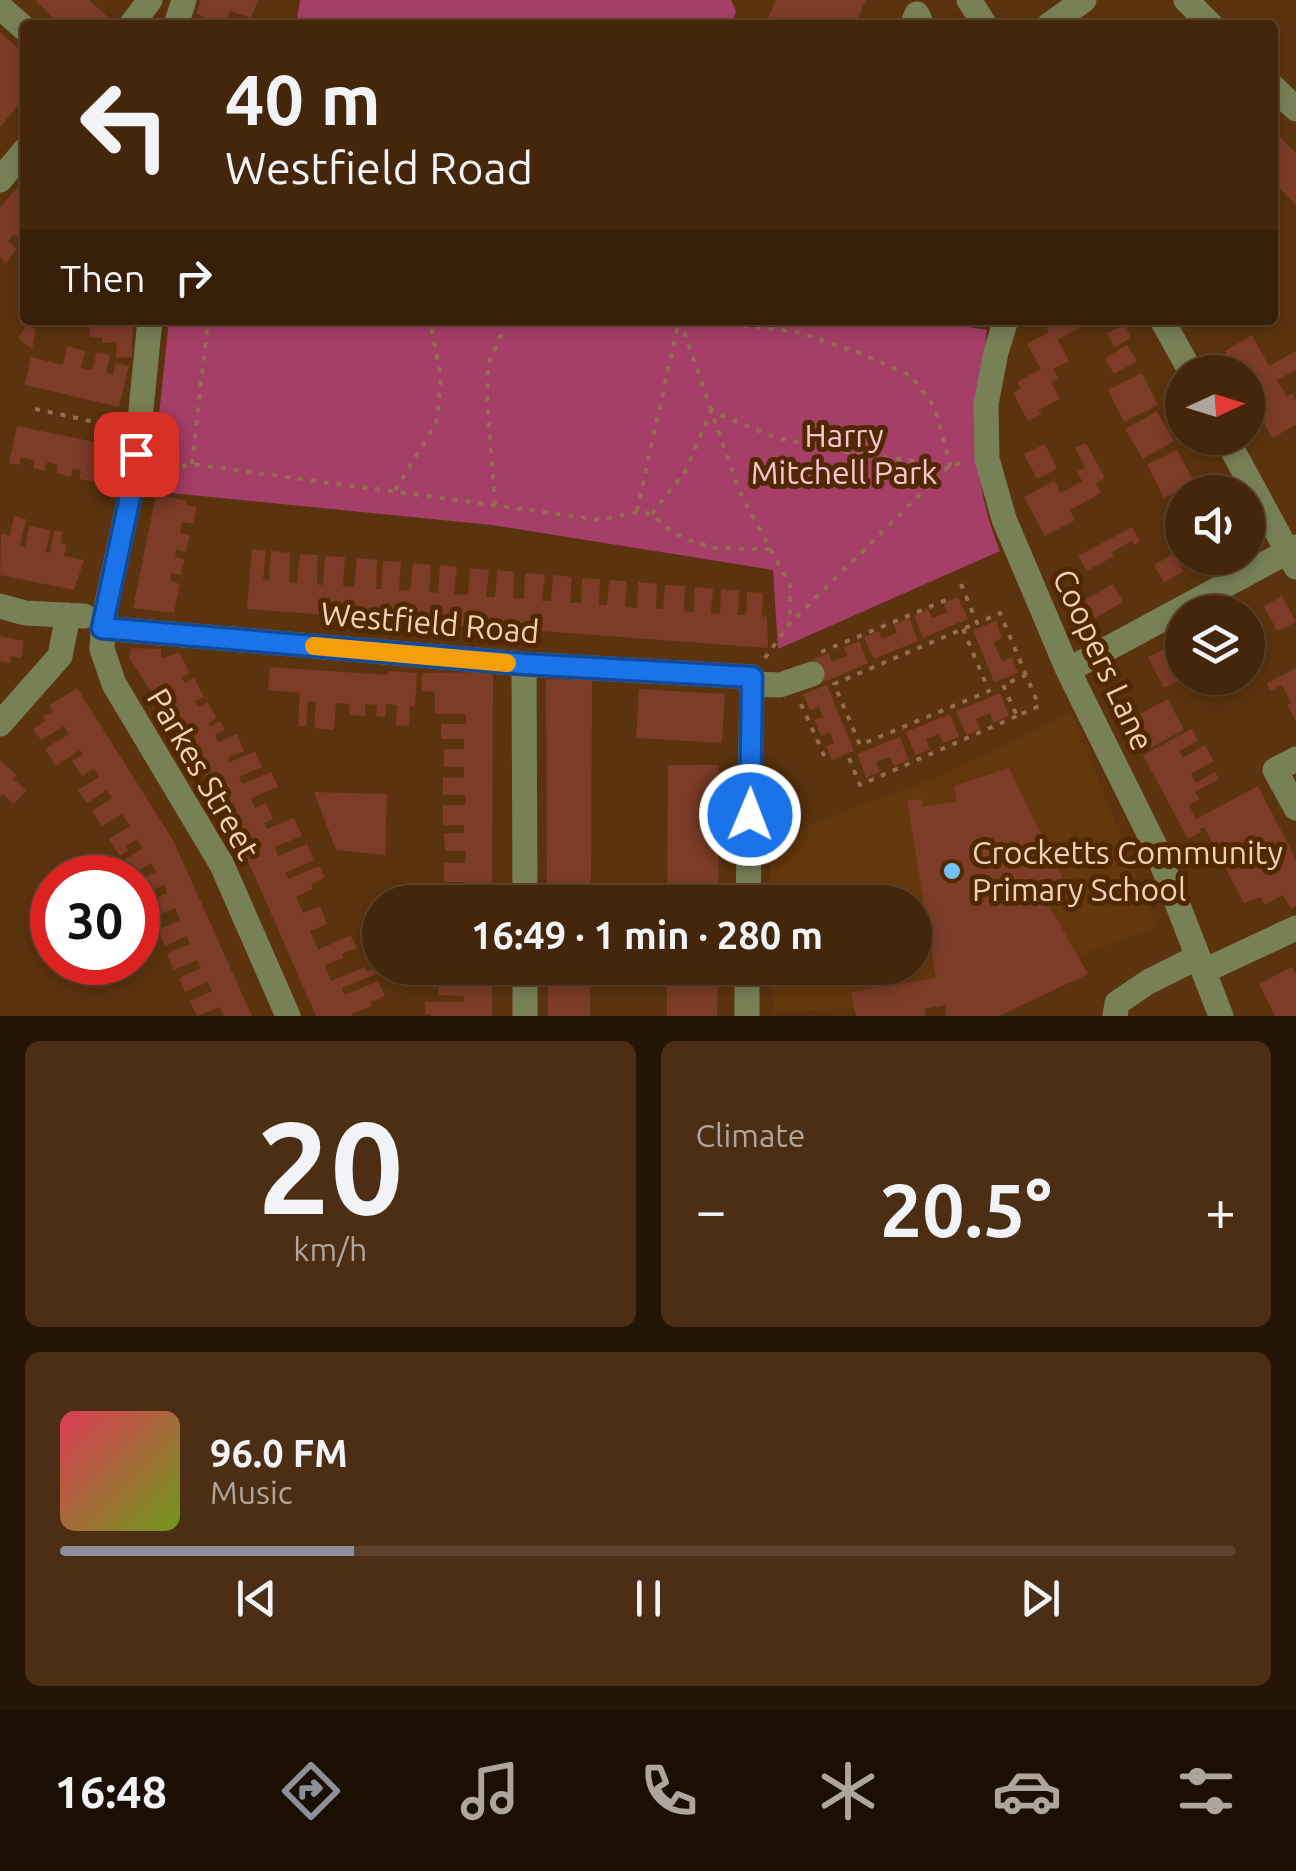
<!DOCTYPE html>
<html lang="en">
<head>
<meta charset="utf-8">
<style>
  body { margin:0; font-family:Ubuntu,sans-serif; background:#4b2e13; color:#f1f3f6; height:100vh; display:flex; flex-direction:column; font-size:38px; white-space:nowrap }
  * { box-sizing:border-box; margin:0 }
  p { font-size:32px; color:#afa59c }
  .icon { flex:none; width:55px; height:55px; fill:none; stroke:currentColor; stroke-width:2; stroke-linecap:round; stroke-linejoin:round }
  .map { position:relative; height:1016px; overflow:hidden }
  .drawer { display:flex; flex-direction:column; gap:25px; padding:25px; background:#251506; flex:1 }
  .drawer>* { flex:none }
  .hud { position:absolute; left:20px; top:20px; width:1258px; height:305px; border-radius:10px; box-shadow:0 5px 15px #0003,0 0 0 2px #5c432b; background:#44260a; color:#f1f3f6; overflow:hidden }
  .needle { width:65px; rotate:86deg }
  .tools { position:absolute; left:1165px; top:355px; display:grid; gap:20px }
  .tools a { display:grid; place-items:center; width:100px; height:100px; border-radius:50%; background:#44260a; box-shadow:0 5px 15px #0003,0 0 0 2px #5c432b; font-size:50px }
  .speed { position:absolute; left:30px; top:855px; display:flex; gap:20px; font-size:50px; font-weight:700; text-align:center }
  .speed>* { display:grid; place-content:center; width:130px; height:130px; border-radius:50%; background:#44260a; box-shadow:0 5px 15px #0003,0 0 0 2px #5c432b; line-height:1 }
  .speed .limit { border:15px solid #d22; background:#fff; color:#111 }
  .pin { position:absolute; display:grid; place-items:center; width:85px; height:85px; color:#fff; margin:-42px; border-radius:20px; box-shadow:0 5px 15px #0006 }
  .me { position:absolute; width:110px; margin:-55px; rotate:1deg; stroke-linejoin:round; filter:drop-shadow(0 0 8px #0008) }
  .turn { display:flex; align-items:center; gap:35px; height:210px; padding:0 40px; font-size:45px }
  .turn .icon { width:130px; height:130px; stroke-width:2.5 }
  .turn b { display:block; font-size:70px; line-height:85px }
  .then { display:flex; align-items:center; height:95px; padding:0 40px; background:#0003; gap:20px; font-size:38px }
  .big { font-size:75px; font-weight:700; line-height:1.1 }
  .drawer .tile { flex:1; display:flex; flex-direction:column; justify-content:center; gap:15px; min-width:0; padding:0 35px; border-radius:15px; background:#4b2e13 }
  .drawer .dial { align-items:center; gap:0 }
  .dial b { font-size:130px; line-height:1 }
  .song { display:flex; align-items:center; gap:30px }
  .cover { width:120px; height:120px; border-radius:15px; background:linear-gradient(135deg,hsl(350 70% 55%),hsl(80 70% 35%)) }
  .played { height:10px; border-radius:5px; background:linear-gradient(90deg,#8c9099 25%,#5c432b 25%) }
  .keys { display:flex; justify-content:space-around; direction:ltr }
  .heat { display:flex; justify-content:space-between; align-items:center; font-size:55px; direction:ltr }
  .drawer .tiles { flex:1; display:grid; gap:25px; grid-template-columns:1fr 1fr }
  .tile:last-child { grid-column:span 2 }
  .trip { position:absolute; left:362px; top:885px; width:570px; height:100px; border-radius:50px; background:#44260a; box-shadow:0 5px 15px #0003,0 0 0 2px #5c432b; font-weight:700; line-height:100px; text-align:center }
  .tabs { display:flex; height:160px; justify-content:space-around; align-items:center; background:#1b0f04; color:#afa59c }
  .tabs .icon { width:70px; height:70px }
  .tabs .current { color:#8c9099 }
  .tabs b { font-size:45px; color:#f1f3f6 }
  .map>svg:first-child { display:block }
</style>
</head>
<body>
<div class="map">
<svg width="1296" height="1016" viewBox="0 0 1296 1016">
  <rect width="100%" height="100%" fill="#5b330e"/>
  <path fill="#65370c" d="M1071 713 1157 927 948 1004 773 1012 772 968H915V902H771L770 839 936 778Z"/>
  <path fill="#a53f68" d="M300 0H731L736 11 732 25H296Z
    M169 320H924L987 330C976 410 968 474 1000 551L778 649 773 570 492 525 151 491Z"/>
  <path fill="#7c3c27" d="M35 0H89L110 19 104 25H60Z
    M201 0H258L251 18 230 11 224 25 196 14Z
    M776 0H866L855 25H765Z
    M0 32 25 54V97L0 127Z
    M1280 137 1296 153V205L1272 181V144Z
    M25 178V243L14 234 8 241 17 249 6 263 0 257V208Z
    M90 320H133L132 357 116 358 117 342 102 343V337H90Z
    M1043 320H1074L1079 328 1058 340 1069 361 1053 369 1058 378 1051 382 1060 399 1039 410 1041 414 1028 421 1013 393 1021 389 1017 382 1041 369 1027 344 1049 332Z
    M28 323 36 330 32 349 18 338Z
    M1125 325 1131 338 1114 347 1107 333Z
    M1252 335 1269 366 1296 351V370L1277 380 1287 397 1292 393 1296 400V425L1272 438 1248 393V372H1237L1225 351Z
    M1127 345 1137 361 1114 374 1105 358Z
    M67 346 85 351 81 368 92 370 97 352 110 355 106 373 113 375 116 363 129 366 119 407 25 385 31 357 63 365Z
    M1142 373 1158 405 1124 422 1108 390Z
    M1157 411 1174 441 1143 459 1125 429Z
    M17 426 114 446 107 484 79 479 81 470 73 468 71 477 56 473 58 465 47 462 45 471 33 468 34 460 21 457 19 465 9 463Z
    M1086 443 1105 478 1096 483 1101 493 1070 510 1075 520 1045 536 1024 497 1054 481 1061 493 1082 481 1077 472 1085 467 1075 448Z
    M1045 444 1057 469 1037 479 1024 454Z
    M1177 450 1194 482 1164 498 1147 465Z
    M156 494 187 501 186 505 197 507 193 524 182 522 180 533 190 535 186 552 176 550 175 557 185 559 181 575 171 573 170 581 180 584 174 613 133 608Z
    M14 516 26 519 20 546 25 547 29 526 51 530 45 552 50 553 54 530 63 532 60 543 67 545 64 556 84 560 74 590 0 575 1 533 10 536Z
    M1132 527 1140 542 1134 545 1132 541 1112 552 1114 556 1087 571 1078 556Z
    M252 549 266 551 263 580 269 581 271 551 290 553 289 582 297 583 300 554 318 555 317 584 323 585 325 556 345 557 343 586 354 587 357 558 377 560 376 589H381L383 561 401 562 399 590 410 591 413 563 431 565 429 592 438 593 440 565 457 567 454 594 468 595 470 568 489 570 486 597H495L497 570 514 572 513 598 524 599 525 573 545 574 542 601H551L553 575 572 577 570 603H581L582 578 600 579 599 605H607L609 580 627 581 625 607 637 608 638 582 657 584 656 609H663L665 585 685 586 684 611 694 612 695 587 713 589 711 613 720 614 721 589 739 591 738 615H746L747 592 763 593 762 617 767 616 768 648 247 609Z
    M1182 549V558L1178 561 1184 571 1164 582 1154 565Z
    M1113 584 1123 602 1095 618 1085 600Z
    M1282 596 1296 622 1277 631 1264 606Z
    M958 597 968 619 923 638 914 615 928 609 932 618 947 612 943 603Z
    M1253 613 1267 641 1248 651V615Z
    M909 618 918 641 874 659 864 637 879 631 882 639 897 633 894 625Z
    M996 621 1002 638 994 642 1002 662 1012 657 1018 673 994 682 973 630Z
    M0 636 24 641 21 658 11 656 10 663 0 661Z
    M859 641 868 663 824 682 814 659 829 653 832 662 847 656 844 647Z
    M1168 647 1177 664 1182 660V679L1164 688 1148 657Z
    M131 648 161 649V659L179 652 190 673 182 677 185 683 194 678 204 697 195 701 198 707 208 702 217 718 208 723 210 727 220 721 225 730 215 735 218 742 237 734 244 751 228 758 230 762 255 751 262 767 239 777 242 784 271 772 278 787 251 798 255 808 266 803 273 819 264 823 267 829 294 818 302 836 275 847 278 856 307 844 314 860 285 873 288 879 319 866 325 878 311 884 313 889 296 897 303 913 320 906 327 924 310 931 318 950 351 935 357 948 342 954 343 958 325 965 331 981 365 967 367 971 376 967 379 973 342 988 345 995 378 981 385 996 371 1002 372 1006 352 1014 353 1016H316L256 879 210 781 129 658Z
    M270 667 388 675V671L417 673 415 707 410 706 409 726 396 725 397 705 386 704 385 717 376 716 377 705 365 704V716L349 715 350 704 336 703 334 730 314 728 316 702 308 701 306 726H298L300 693 268 690Z
    M1296 668V722L1287 705 1291 703 1282 685 1270 691 1267 683Z
    M487 672 493 676 492 902H438V888H465V882H444V863H465L466 851H445L444 833H464V825H443V805H465V795H443V777L464 778V767H444V749H464V739H441V724H466V714H435V692L421 691 422 673Z
    M546 679 592 680 591 902H547Z
    M827 685 854 751 832 760 826 746 834 743 830 732 821 736 814 720 823 717 819 707 810 710 803 694Z
    M77 688 173 840 252 1016H224L220 1007 197 1016 190 1001 212 991 208 982 185 992 179 978 201 968 197 960 174 970 167 954 190 944 187 936 165 946 158 930 180 920 175 908 152 918 145 903 167 893 164 885 142 895 138 880 156 872 151 863 131 876 121 862 143 848 137 839 126 846 128 850 120 856 109 839 130 826 122 814 102 826 92 811 112 798 107 790 87 803 78 790 99 777 94 769 82 776 72 761 83 754 80 750 56 766 45 749 69 734 64 726 41 740 33 729 45 721 43 717 53 711 49 706Z
    M639 689 725 694 722 743 636 738Z
    M1000 693 1009 716 993 723 990 713 976 719 980 729 966 735 956 711Z
    M1168 699 1184 730 1148 749 1132 718Z
    M950 714 959 737 943 743 939 734 926 739 930 750 915 755 906 732Z
    M1192 729 1198 741 1179 751 1183 758 1205 745 1214 761 1191 774 1196 783 1215 772 1219 779 1195 792 1200 799 1189 805 1196 819 1258 786 1296 860V906L1291 909 1283 895 1265 905 1261 897 1244 903 1204 827 1200 829 1201 832 1188 839 1143 755Z
    M900 737 909 760 894 766 890 757 876 762 880 772 866 778 857 754Z
    M0 760 17 775 13 779 26 790 14 804 3 794 0 798Z
    M668 765H719L718 902H667Z
    M1009 768 1064 881 1040 890 1088 974 999 1016H946L945 1005 925 1009 926 1016H856L851 992 936 978 907 801 922 799 923 807 957 801 954 786Z
    M314 792 387 794 385 855 336 850Z
    M1292 967 1296 975V1016H1275L1259 984Z
    M463 968H492V1016H431V1014H425V1002H464V996L439 995V976H463Z
    M548 968H590V1016H548Z
    M667 968H718L717 1016H667Z"/>
  <g fill="none" stroke-linecap="round" stroke-linejoin="round">
    <path stroke="#946f4f" stroke-width="4" stroke-dasharray="5 8" stroke-linecap="butt" d="M680 320 739 491 790 585V623
      M35 409 118 427
      M192 464 208 320
      M157 473 192 464 602 520 637 512 652 514 668 529 684 538 713 548 771 549
      M395 490 436 424 441 379 430 320
      M495 505 487 398 488 364 508 320
      M637 511 679 320
      M652 514 685 472 711 411 774 437 855 454 950 465 935 408 911 376 860 353 798 332 694 320
      M961 584 977 623 1000 613 1039 706 1017 716 1003 685 1026 675
      M963 629 989 691 860 745 834 684 977 623
      M821 652 951 598
      M765 658 790 623 950 465 962 463
      M801 704 827 762
      M849 758 860 785 1017 716"/>
    <path stroke="#788156" stroke-width="25" d="M969 0 985 25
      M1186 0 1211 25
      M0 7 25 29
      M131 25 150 0
      M176 25 184 0
      M912 25 917 14 922 25
      M1049 25 1084 0
      M1272 86 1296 109
      M0 180 25 150
      M150 320 134 478 104 617 102 649 114 684 222 865 288 1016
      M1006 320 996 352 986 404 987 459 1004 519 1068 670 1155 846 1221 1016
      M1162 320 1191 372
      M1226 438 1296 567
      M0 606 25 613 84 616
      M102 628 524 664 752 677 748 902
      M524 664 525 902
      M1068 670 1296 547
      M751 684 780 685 812 674
      M0 724 60 656 68 615
      M1296 759 1275 770 1296 808
      M525 968V1016
      M1204 971 1296 928
      M747 1016V968
      M1115 1016 1117 1003 1148 982 1198 957"/>
  </g>
  <g fill="none" stroke-linecap="round" stroke-linejoin="round">
    <defs>
      <path id="route" d="M136 454 134 478 102 628 524 664 752 677 750 815"/>
    </defs>
    <use href="#route" stroke="#114b97" stroke-width="25"/>
    <use href="#route" stroke="#1a73e8" stroke-width="18"/>
    <path stroke="#f59e0b" stroke-width="18" d="M314 646 507 663"/>
  </g>
  <circle fill="#71c1f5" stroke="#502801" stroke-width="4" cx="952" cy="871" r="10"/>
  <g text-anchor="middle" stroke-width="10" stroke-linejoin="round" paint-order="stroke">
    <g font-size="32" fill="#fbc2d4" stroke="#502801">
      <text x="844" y="447">Harry<tspan x="844" dy="37">Mitchell Park</tspan></text>
    </g>
    <g font-size="32" fill="#f0d0b9" stroke="#502801">
      <text transform="translate(430 623) rotate(5)" y="11">Westfield Road</text>
      <text transform="translate(1103 660) rotate(65)" y="11">Coopers Lane</text>
      <text transform="translate(203 774) rotate(60)" y="11">Parkes Street</text>
    </g>
    <g font-size="32" fill="#f0d0b9" stroke="#502801" text-anchor="start">
      <text x="972" y="864">Crocketts Community<tspan x="972" dy="37">Primary School</tspan></text>
    </g>
  </g>
</svg>
<div class="tools">
<a><svg class="needle" viewBox="-14 -14 28 28"><path d="M0-13l5 13h-10z" fill="#e53935"/><path d="M0 13l5-13h-10z" fill="#afa59c"/></svg></a>
<a><svg class="icon" aria-label="sound" viewBox="0 0 24 24"><path d="M4 9h4l5-4v14l-5-4H4zM17 9q2 3 0 6"/></svg></a>
<a><svg class="icon" aria-label="layers" viewBox="0 0 24 24"><path d="M12 4l9 5-9 5-9-5zM3 14l9 5 9-5"/></svg></a>
</div>
<div class="speed"><div class="limit">30</div></div>
<div class="pin" style="left:136px;top:454px;background:#d93025"><svg class="icon" aria-label="arrive" viewBox="0 0 24 24"><path d="M6 21V4h12l-3 4 3 4H6"/></svg></div>
<svg class="me" style="left:750px;top:815px" viewBox="-20 -20 40 40"><circle r="17" fill="#1a73e8" stroke="#fff" stroke-width="3"/><path d="M0-11L8 9 0 5-8 9z" fill="#fff"/></svg>
<div class="trip">16:49 · 1 min · 280 m</div>
<div class="hud">
<div class="turn"><svg class="icon" aria-label="left" viewBox="0 0 24 24"><path d="M17 20v-9H6M10 6l-5 5 5 5"/></svg><div><b>40 m</b>Westfield Road</div></div>
<div class="then">Then<svg class="icon" aria-label="right" viewBox="0 0 24 24"><path d="M7 20v-9h11M14 6l5 5-5 5"/></svg></div>
</div>
</div>
<section class="drawer">
<div class="tiles">
<div class="tile dial"><b>20</b><p>km/h</p></div>
<div class="tile"><p>Climate</p>
<div class="heat"><a>−</a><b class="big">20.5°</b><a>+</a></div>
</div>
<div class="tile">
<div class="song"><i class="cover"></i><div><b>96.0 FM</b><p>Music</p></div></div>
<div class="played"></div>
<div class="keys"><svg class="icon" aria-label="previous" viewBox="0 0 24 24"><path d="M18 5L8 12l10 7zM5 5v14"/></svg><svg class="icon" aria-label="pause" viewBox="0 0 24 24"><path d="M8 5v14M16 5v14"/></svg><svg class="icon" aria-label="next" viewBox="0 0 24 24"><path d="M6 5l10 7-10 7zM19 5v14"/></svg></div>
</div>
</div>
</section>
<nav class="tabs">
<b>16:48</b>
<svg class="icon current" aria-label="directions" viewBox="0 0 24 24"><path d="M12 3l9 9-9 9-9-9zM9 14v-3h6M13 9l2 2-2 2"/></svg>
<svg class="icon" aria-label="music" viewBox="0 0 24 24"><path d="M9 18V5l10-2v13"/><circle cx="6" cy="18" r="3"/><circle cx="16" cy="16" r="3"/></svg>
<svg class="icon" aria-label="phone" viewBox="0 0 24 24"><path d="M5 4h4l2 5-3 2q2 4 5 5l2-3 5 2v4C11 20 4 13 5 4z"/></svg>
<svg class="icon" aria-label="climate" viewBox="0 0 24 24"><path d="M12 3v18M4 7l16 10M4 17L20 7"/></svg>
<svg class="icon" aria-label="car" viewBox="0 0 24 24"><path d="M5 17H2v-5l4-1 3-4h7l3 4 3 1v5h-3M9 17h6M6 11h13"/><circle cx="7" cy="17" r="2"/><circle cx="17" cy="17" r="2"/></svg>
<svg class="icon" aria-label="filters" viewBox="0 0 24 24"><path d="M4 7h16M4 17h16"/><circle cx="9" cy="7" r="2"/><circle cx="15" cy="17" r="2"/></svg>
</nav>
</body>
</html>
